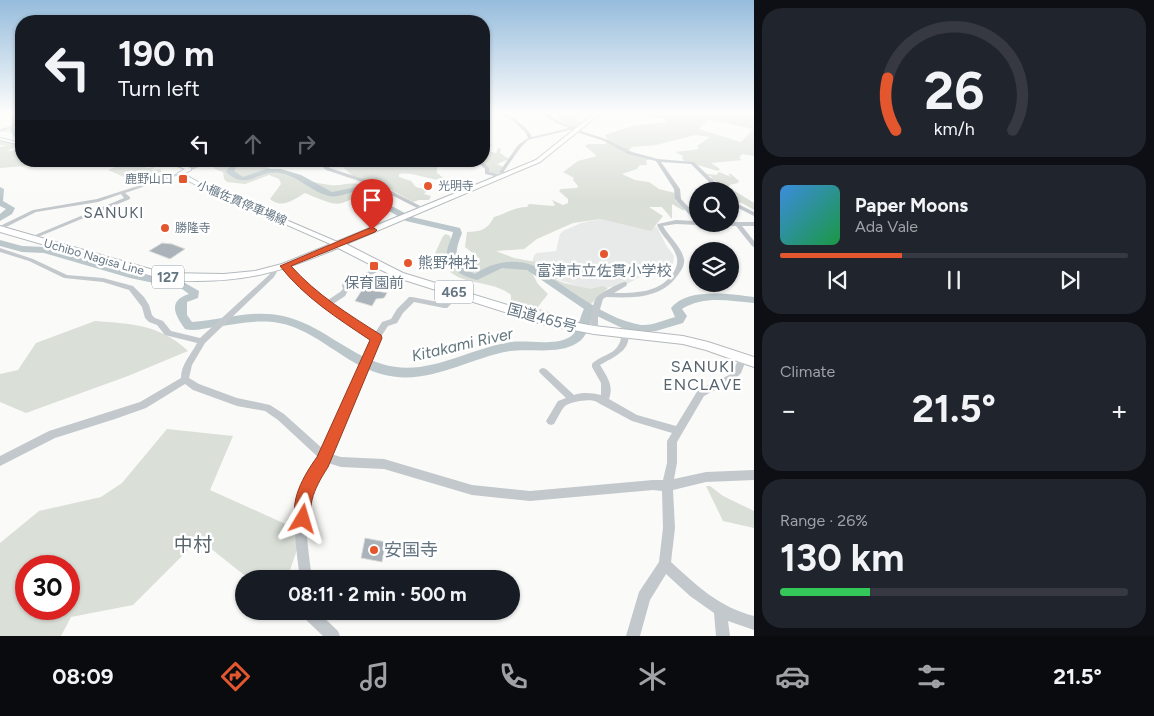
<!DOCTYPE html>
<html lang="en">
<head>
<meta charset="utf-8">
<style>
  body { margin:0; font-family:Figtree,"Noto Sans JP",sans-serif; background:#20242c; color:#f1f3f6; height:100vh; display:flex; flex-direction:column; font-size:19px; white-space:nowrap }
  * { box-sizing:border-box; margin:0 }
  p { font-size:16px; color:#9ea1a6 }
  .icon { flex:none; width:28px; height:28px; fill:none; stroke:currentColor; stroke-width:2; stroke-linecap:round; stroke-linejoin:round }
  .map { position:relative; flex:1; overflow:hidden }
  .sheet { display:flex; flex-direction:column; gap:8px; padding:8px; background:#0d0f14; width:400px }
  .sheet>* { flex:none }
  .banner { position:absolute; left:15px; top:15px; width:475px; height:152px; border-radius:20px; box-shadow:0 1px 4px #0004; background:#171b24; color:#f1f3f6; overflow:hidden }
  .buttons { position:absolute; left:689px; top:182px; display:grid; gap:10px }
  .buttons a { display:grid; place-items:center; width:50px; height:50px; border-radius:50%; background:#171b24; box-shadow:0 1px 4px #0004; font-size:25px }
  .speed { position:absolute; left:15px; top:555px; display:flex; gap:10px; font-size:25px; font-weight:700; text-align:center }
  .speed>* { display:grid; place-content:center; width:65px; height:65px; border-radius:50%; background:#171b24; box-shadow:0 1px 4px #0004; line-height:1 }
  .speed .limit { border:8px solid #d22; background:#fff; color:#111 }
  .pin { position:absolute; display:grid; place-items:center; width:42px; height:42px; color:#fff; margin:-51px -21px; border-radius:50% 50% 50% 0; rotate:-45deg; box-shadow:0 0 5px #0007 }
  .pin .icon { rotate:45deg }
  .me { position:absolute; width:55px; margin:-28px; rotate:7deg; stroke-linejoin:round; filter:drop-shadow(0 0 4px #0008) }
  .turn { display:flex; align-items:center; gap:18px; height:105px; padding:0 20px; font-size:22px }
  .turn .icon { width:65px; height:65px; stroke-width:2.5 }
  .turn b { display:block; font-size:35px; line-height:42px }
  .lanes { display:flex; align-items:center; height:48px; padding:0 20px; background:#0003; justify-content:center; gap:25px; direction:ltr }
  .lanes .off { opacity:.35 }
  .big { font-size:38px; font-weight:700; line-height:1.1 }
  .sheet .tile { flex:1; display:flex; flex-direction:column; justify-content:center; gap:8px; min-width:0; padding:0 18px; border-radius:20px; background:#20242c }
  .sheet .dial { align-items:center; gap:0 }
  .dial svg { height:130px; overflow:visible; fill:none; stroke:#363941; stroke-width:7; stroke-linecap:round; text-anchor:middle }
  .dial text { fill:#f1f3f6; stroke:none }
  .song { display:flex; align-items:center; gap:15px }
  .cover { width:60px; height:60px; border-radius:8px; background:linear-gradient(135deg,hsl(210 70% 55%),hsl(140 70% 35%)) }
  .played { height:5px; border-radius:2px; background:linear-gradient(90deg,#e4572e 35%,#363941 35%) }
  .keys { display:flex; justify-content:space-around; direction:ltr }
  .heat { display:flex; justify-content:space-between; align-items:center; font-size:28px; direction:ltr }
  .charge { height:8px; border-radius:4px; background:linear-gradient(90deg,#34c759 26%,#363941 0) }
  .trip { position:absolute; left:235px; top:570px; width:285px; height:50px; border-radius:25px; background:#171b24; box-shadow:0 1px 4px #0004; font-weight:700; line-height:50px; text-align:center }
  .menu { display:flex; height:80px; justify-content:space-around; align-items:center; background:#090b0e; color:#9ea1a6 }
  .menu .icon { width:35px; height:35px }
  .menu .on { color:#e4572e }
  .menu b { font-size:22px; color:#f1f3f6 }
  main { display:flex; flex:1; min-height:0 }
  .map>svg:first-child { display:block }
</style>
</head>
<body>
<main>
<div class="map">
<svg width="754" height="636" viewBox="0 0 754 636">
  <rect width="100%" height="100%" fill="#fafaf8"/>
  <path fill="#e8e9e9" d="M607 218 657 227 666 245 674 256 672 271 669 273 644 275 625 285 591 290 546 276 532 263 534 255 537 253 556 251 560 234 563 231 581 223Z"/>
  <path fill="#dadfd7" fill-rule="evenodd" d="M552 112H587L576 118 581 123 578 127C567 129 561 123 557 114Z
    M622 112H708L717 115 729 114 728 112H754V156L742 154 739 158 742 160 711 163 720 169 718 171 684 161 682 158 683 156 675 152 699 149 697 146 710 137 695 135 656 145 631 147V149L627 151 652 159 646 160 647 165H640L637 169 622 174 635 180 649 182 659 189 675 193V200L684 208V211L672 204V219L662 207H649L663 216 651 231 601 219 573 223 537 239 524 249 496 251 514 258 536 262 546 275 564 283 591 289 602 286 608 288 591 304H585L532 273 538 284 548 294 537 308 555 314C540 317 525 313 511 306V295C492 280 468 286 450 272L451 270 448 266 439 264V261L435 260 433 258 443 236 446 234 450 236 456 259 468 268 473 267 479 258 465 247 467 232C481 232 488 229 494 217 505 214 516 206 527 207L529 204 554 206 555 205 552 200 563 205 568 203V199L559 191 561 189 577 188 578 186 573 180 574 178 563 172 578 161 597 156 585 146 588 144H605L609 141 605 135 632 126 667 122 664 119ZM708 119 753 129 741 142 699 129Z
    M0 141 18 144 8 151 21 150V161H90L0 168V147L8 145H0Z
    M484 143 492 145 488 147 487 151 496 153 498 148 501 149 500 153 509 159 497 164 506 168C499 175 496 176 486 172L487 168 479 161H484Z
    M261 161 258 164C281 173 305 182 330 185 345 187 352 179 368 188 338 209 339 207 305 193 293 200 282 209 270 199L281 184 279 179 269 175 245 184 227 182 224 179 223 172 215 169 210 162Z
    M336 161H436L439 165 437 168V173L445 179C434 183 415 171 399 174V177L411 181 416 187 428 190 424 194 431 196 429 200H419L413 202 388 188 354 177Z
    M127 162 137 163 147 168 155 167 151 170 160 169 162 172 143 177 135 176 133 181 108 170Z
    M701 170 707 174 716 175 719 172 731 177 728 174H731L739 181 738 183 729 185 730 188 754 203V210L742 203 730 200V191H717V182L710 179 712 177 704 174Z
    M95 321C131 324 160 324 188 351L128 376 26 413 0 402V374L18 370 36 343Z
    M167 429 233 436 210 490 303 532 287 579H249L199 539 133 605 71 617 61 636H0V543L39 511 101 497 122 483ZM26 566H69V609H26Z
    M706 486H710L723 496 754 511V528L723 521Z"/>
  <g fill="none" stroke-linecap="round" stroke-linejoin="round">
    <path stroke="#bbc7cb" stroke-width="1" d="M0 131H14"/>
    <path fill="#bbc7cb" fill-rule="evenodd" d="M14 112H20L17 115 18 124 14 127 18 134H21V138L14 137 10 129 12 127 10 126 12 124 11 115Z
      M233 161H240L234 171 243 177 266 169H281L301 175 332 192 357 187 412 217 460 228 462 233C454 253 452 265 475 274 491 262 515 258 534 266 542 270 549 276 556 281 581 298 611 320 641 325 652 326 664 320 675 317L671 308C687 287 731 294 754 297V303C730 301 704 295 682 309L687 316 683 323 656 331 642 333 624 329 593 314C589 324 588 337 577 343 558 355 531 348 510 351 465 359 427 387 381 374 344 364 317 330 279 323 258 319 236 324 215 327 205 328 194 332 185 329 175 315 167 301 189 294L182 289 130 278 44 253 22 252 0 246V240L22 246 45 247 135 273 185 283 199 291 198 298 187 302V315L192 322C222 320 253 309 283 316 320 324 346 353 382 364 427 378 468 348 511 342 529 340 551 346 568 338 579 333 579 318 584 309L527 270 502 268 477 280C464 277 444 268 447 251 448 244 452 238 453 232L406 221 356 191C348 193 337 198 329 196 312 192 298 176 280 173 257 169 248 192 226 172Z
      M0 187 4 189 3 201 15 208 12 214 0 221V214L6 209 0 206Z"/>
  </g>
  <path fill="#aab3b9" stroke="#dcdcda" d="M162 243 172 244 185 249 170 259 149 251Z
    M367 289 387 293 384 298 376 299 372 306 355 301 362 290Z
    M365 538 386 542 382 562 361 558Z"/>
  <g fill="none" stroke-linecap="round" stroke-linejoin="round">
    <defs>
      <path id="major" d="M0 138 21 143V145L0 140Z
        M165 161H173L191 168V170L184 174 200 183 342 244 338 246H335L196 185 178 175V173L185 169Z"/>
      <path id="highway" d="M596 112H602L540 162 346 244 403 273 547 317 594 326 683 336 708 342 754 357V367L706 350 683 344 594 334 542 324 395 277 338 248C287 269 254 281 198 281 185 281 172 281 159 278L0 232V226L164 273 224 274 255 271 282 264 536 160Z"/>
    </defs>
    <use href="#major" stroke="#b5babe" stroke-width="2"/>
    <use href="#highway" stroke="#b4b9bd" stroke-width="2"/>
    <path fill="#c3c8cc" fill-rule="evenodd" d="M496 112C507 112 528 126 532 137L569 128 556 123 539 112C547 112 552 118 559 121 565 125 573 128 579 128L578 130 606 139 632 152 658 159 694 162 723 190V191H718L691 164 661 162 680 189 681 199 698 217V224H700L698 225 676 224 663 226C669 237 681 246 684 259 685 265 681 271 677 276 661 299 632 298 606 297L603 299 598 316V330L594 333 591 332 590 330C590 320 591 308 596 298 600 293 618 284 624 282H626L627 284 626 286 614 293C635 293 657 293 671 276 675 271 678 265 677 258 674 245 662 237 657 225L658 224 676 220 695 221 675 199 674 189 656 161 628 154 604 141 576 132V130H570L528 140 521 147 504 171V178L485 174V169L477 161H482L489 168V172L500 175V171L518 145 528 138 526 133 511 119Z
      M21 124V126L0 131V129Z
      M208 161 212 162 191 170 187 169Z
      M290 161H307L291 164 293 165 318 163 316 161H321L330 168 378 184 426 209 421 210 374 186 326 170 321 165 292 167 284 163Z
      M178 173 182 174 125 193 130 197V199L33 239H29L28 238 124 198 121 194 98 202 36 212 0 230V226L33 210 97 199Z
      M730 200 754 212V216L730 204Z
      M730 222H754V226H742L754 241V247L752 246 736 226H725L722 224H730Z
      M0 248 33 259 67 275 103 278 133 286 144 297 149 305 152 315 155 318 163 321 171 331 200 338 269 275 274 267H278L279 268 274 277 205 343 192 365 189 378 199 384 237 398 270 405 284 414 323 449 372 339 327 307H323V304L304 288 282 266 283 265H287L309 285 328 300 340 292 343 289 342 285 343 283 379 267H383L384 268 383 269 349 286V289L345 296 333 304 375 333 382 322 391 319 397 309 409 297H412L443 303 456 291H460L462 293 447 308H444L414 302 403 313 397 323 388 326 380 338 331 454 341 457 384 459 472 485 530 491 653 480H663L667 463V441L672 433 632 421 604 406C601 405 599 403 597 402 590 398 571 402 565 406 561 410 557 419 554 424L551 425 548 424 546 421 558 401 566 398 540 373 539 371 540 369 543 368 546 369 574 395C582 392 593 393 601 395V383L592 367V364C599 356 614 355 619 344 621 341 621 336 622 332H628C632 351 613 357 600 365 607 377 614 385 609 399L637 415 676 426 698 390 729 375 734 369 740 356H746L747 358 741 373 735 379 704 396 677 442V463L674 479 706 472 754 470V480L706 482 673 490 675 528 671 562C697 586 719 607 754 616V630L728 621 730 636H716L714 613 690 596 666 574 650 600 640 636H626L639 592 659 562 663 528 662 491 653 490 530 501 472 495 384 469 341 467 328 463C323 473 315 482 311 493 302 517 309 553 312 579H300C297 555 292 524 297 500 301 485 310 471 319 458L278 420 265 411 237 406 193 390 185 384 146 408 115 419 55 438 0 466V456L49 431 140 402 181 378C181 364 191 355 197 343L165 335 157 325 149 322 145 318 142 307 129 290 103 282 64 278 29 261 0 252Z
      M303 611H317L338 631 340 636H323L305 619Z"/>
    <use href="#major" fill="#fff" fill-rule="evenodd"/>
    <use href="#highway" fill="#fff" fill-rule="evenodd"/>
  </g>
  <linearGradient id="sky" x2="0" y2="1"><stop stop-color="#96bcdc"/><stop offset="0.56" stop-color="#fdfdfc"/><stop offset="1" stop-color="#fdfdfc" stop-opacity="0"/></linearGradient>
  <rect width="754" height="201" fill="url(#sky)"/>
  <path fill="#e4572e" stroke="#94391e" d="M372 227 377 230 375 232 291 266C317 295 348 314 381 335L382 338 328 467C321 478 315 488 312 500 310 509 312 516 309 525L303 527 297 525C288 502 304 475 317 457L370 340C337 318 304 297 280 266Z"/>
  <g fill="#e4572e" stroke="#fff" stroke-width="2">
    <rect x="178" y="174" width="10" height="10" rx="2.5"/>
    <circle cx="428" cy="186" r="5"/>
    <circle cx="165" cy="228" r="5"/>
    <circle cx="604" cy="254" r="5"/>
    <circle cx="408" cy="263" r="5"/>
    <rect x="369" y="261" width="10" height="10" rx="2.5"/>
    <circle cx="374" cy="550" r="5"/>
  </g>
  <g text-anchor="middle" stroke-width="5" stroke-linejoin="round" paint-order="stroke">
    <g font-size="12" fill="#657683" stroke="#fff" text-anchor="start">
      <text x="173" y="183" text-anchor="end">鹿野山口</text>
      <text x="438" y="190">光明寺</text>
      <text x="175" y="232">勝隆寺</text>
    </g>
    <g font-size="12" fill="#657683" stroke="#fff">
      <text transform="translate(242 203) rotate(23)" y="4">小櫃佐貫停車場線</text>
      <text transform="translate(94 257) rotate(16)" y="4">Uchibo Nagisa Line</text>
    </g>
    <g fill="#fff" stroke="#939fa8" stroke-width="1">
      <rect x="152" y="265.5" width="32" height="23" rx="4"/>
      <rect x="435" y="280.5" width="38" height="23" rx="4"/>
    </g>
    <g font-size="14" font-weight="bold" fill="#657683">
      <text x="168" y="282">127</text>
      <text x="454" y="297">465</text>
    </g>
    <g font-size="15" letter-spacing="1" fill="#57646e" stroke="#fff">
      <text x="114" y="218">SANUKI</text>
    </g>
    <g font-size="15" fill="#657683" stroke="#fff">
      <text x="418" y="268" text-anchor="start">熊野神社</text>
      <text x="604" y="276">富津市立佐貫小学校</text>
      <text x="374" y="288">保育園前</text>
    </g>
    <g font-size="15" fill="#657683" stroke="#fff">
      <text transform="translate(542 318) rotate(15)" y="5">国道465号</text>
    </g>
    <g font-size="16" font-style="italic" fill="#60757c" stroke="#fff">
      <text transform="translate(462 344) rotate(-13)" y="6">Kitakami River</text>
    </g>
    <g font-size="16" letter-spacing="1" fill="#57646e" stroke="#fff">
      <text x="703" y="372">SANUKI<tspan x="703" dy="18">ENCLAVE</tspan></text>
    </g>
    <g font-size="18" fill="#657683" stroke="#fff" text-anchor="start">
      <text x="384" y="556">安国寺</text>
    </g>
    <g font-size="19" fill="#57646e" stroke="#fff">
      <text x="193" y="551">中村</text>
    </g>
  </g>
</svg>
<div class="buttons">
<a><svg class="icon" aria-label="search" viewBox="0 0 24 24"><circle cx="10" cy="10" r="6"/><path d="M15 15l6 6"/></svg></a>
<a><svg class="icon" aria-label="layers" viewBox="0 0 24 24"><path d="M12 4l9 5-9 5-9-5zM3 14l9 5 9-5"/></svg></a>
</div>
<div class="speed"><div class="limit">30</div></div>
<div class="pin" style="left:372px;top:230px;background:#d93025"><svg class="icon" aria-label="arrive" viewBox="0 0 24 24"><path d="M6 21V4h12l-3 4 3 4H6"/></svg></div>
<svg class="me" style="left:303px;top:519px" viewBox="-20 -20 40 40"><path d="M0-17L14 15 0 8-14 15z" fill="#e4572e" stroke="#fff" stroke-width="4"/></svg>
<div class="trip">08:11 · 2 min · 500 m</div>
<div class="banner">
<div class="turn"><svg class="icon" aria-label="left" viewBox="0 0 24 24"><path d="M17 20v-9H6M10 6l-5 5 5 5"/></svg><div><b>190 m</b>Turn left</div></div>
<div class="lanes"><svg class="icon" aria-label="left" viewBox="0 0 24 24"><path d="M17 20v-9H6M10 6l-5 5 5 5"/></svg><svg class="icon off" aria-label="ahead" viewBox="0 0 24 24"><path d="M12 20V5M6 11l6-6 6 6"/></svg><svg class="icon off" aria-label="right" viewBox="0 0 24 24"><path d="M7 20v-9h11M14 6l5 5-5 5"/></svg></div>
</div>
</div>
<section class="sheet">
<div class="tile dial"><svg viewBox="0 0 100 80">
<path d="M14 69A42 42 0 1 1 86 69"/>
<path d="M14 69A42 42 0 0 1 9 37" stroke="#e4572e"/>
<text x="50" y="56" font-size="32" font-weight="700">26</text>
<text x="50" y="72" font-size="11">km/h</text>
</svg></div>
<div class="tile">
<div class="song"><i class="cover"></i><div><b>Paper Moons</b><p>Ada Vale</p></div></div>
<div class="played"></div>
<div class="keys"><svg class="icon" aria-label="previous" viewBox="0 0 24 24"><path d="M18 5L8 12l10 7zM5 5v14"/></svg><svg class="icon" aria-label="pause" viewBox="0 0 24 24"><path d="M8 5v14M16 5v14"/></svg><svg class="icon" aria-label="next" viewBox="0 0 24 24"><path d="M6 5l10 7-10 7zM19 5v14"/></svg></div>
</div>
<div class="tile"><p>Climate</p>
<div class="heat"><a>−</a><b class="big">21.5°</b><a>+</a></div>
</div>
<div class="tile"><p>Range · 26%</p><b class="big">130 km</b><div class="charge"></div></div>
</section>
</main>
<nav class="menu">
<b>08:09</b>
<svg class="icon on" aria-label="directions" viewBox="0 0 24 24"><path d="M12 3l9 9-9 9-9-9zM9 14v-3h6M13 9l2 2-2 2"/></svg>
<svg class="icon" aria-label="music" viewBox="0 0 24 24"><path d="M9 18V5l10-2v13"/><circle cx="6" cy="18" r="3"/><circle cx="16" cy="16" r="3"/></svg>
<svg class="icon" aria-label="phone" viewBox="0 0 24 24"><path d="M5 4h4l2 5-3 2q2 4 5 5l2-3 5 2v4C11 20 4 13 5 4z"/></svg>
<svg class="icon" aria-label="climate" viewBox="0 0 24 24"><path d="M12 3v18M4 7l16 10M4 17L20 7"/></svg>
<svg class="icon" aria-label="car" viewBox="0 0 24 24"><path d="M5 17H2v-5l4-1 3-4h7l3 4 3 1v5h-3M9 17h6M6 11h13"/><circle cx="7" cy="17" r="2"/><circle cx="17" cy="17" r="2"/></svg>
<svg class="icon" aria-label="filters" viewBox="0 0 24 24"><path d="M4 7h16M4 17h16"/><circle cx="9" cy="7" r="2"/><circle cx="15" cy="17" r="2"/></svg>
<b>21.5°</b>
</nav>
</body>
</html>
